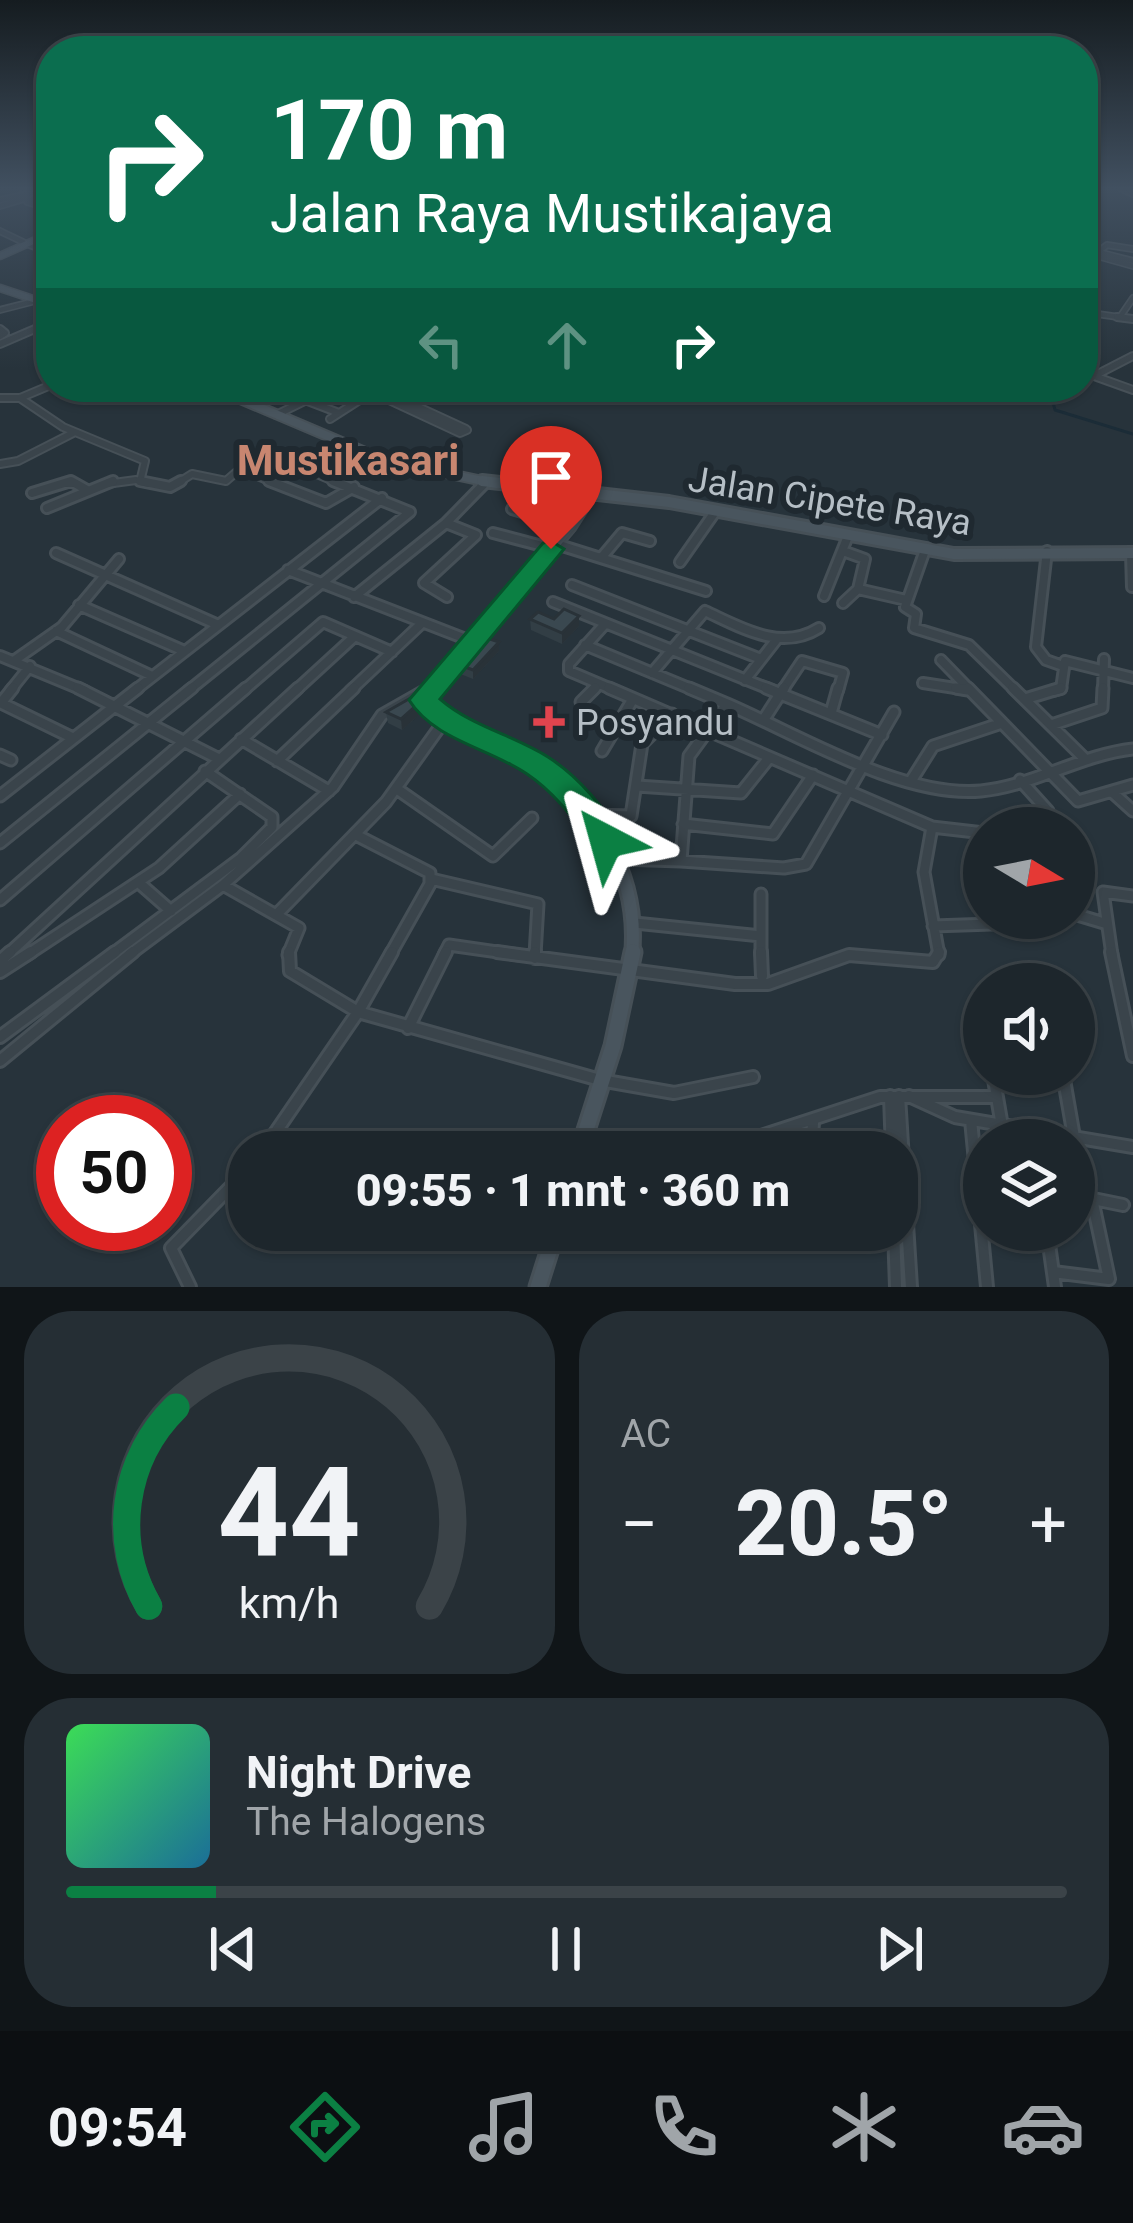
<!DOCTYPE html>
<html lang="id">
<head>
<meta charset="utf-8">
<style>
  body { margin:0; font-family:Roboto,sans-serif; background:#252e34; color:#f1f3f6; height:100vh; display:flex; flex-direction:column; font-size:45px; white-space:nowrap }
  * { box-sizing:border-box; margin:0 }
  p { font-size:39px; color:#a0a5a9 }
  .icon { flex:none; width:66px; height:66px; fill:none; stroke:currentColor; stroke-width:2; stroke-linecap:round; stroke-linejoin:round }
  .map { position:relative; height:1287px; overflow:hidden }
  .sheet { display:flex; flex-direction:column; gap:24px; padding:24px; background:#101518; flex:1 }
  .sheet>* { flex:none }
  .hud { position:absolute; left:36px; top:36px; width:1062px; height:366px; border-radius:48px; box-shadow:0 3px 9px #0004,0 0 0 3px #3b4348; background:#0b6e4f; color:#fff; overflow:hidden }
  .needle { width:78px; rotate:100deg }
  .fabs { position:absolute; left:963px; top:807px; display:grid; gap:24px }
  .fabs a { display:grid; place-items:center; width:132px; height:132px; border-radius:50%; background:#1d262c; box-shadow:0 3px 9px #0004,0 0 0 3px #3b4348; font-size:60px }
  .speed { position:absolute; left:36px; top:1095px; display:flex; gap:24px; font-size:60px; font-weight:700; text-align:center }
  .speed>* { display:grid; place-content:center; width:156px; height:156px; border-radius:50%; background:#1d262c; box-shadow:0 3px 9px #0004,0 0 0 3px #3b4348; line-height:1 }
  .speed .limit { border:18px solid #d22; background:#fff; color:#111 }
  .pin { position:absolute; display:grid; place-items:center; width:102px; height:102px; color:#fff; margin:-123px -51px; border-radius:50% 50% 50% 0; rotate:-45deg; box-shadow:0 0 12px #0007 }
  .pin .icon { rotate:45deg }
  .me { position:absolute; width:132px; margin:-66px; rotate:321deg; stroke-linejoin:round; filter:drop-shadow(0 0 9px #0008) }
  .turn { display:flex; align-items:center; gap:42px; height:252px; padding:0 36px; font-size:54px }
  .turn .icon { width:156px; height:156px; stroke-width:2.5 }
  .turn b { display:block; font-size:84px; line-height:102px }
  .lanes { display:flex; align-items:center; height:114px; padding:0 36px; background:#0003; justify-content:center; gap:60px; direction:ltr }
  .lanes .off { opacity:.35 }
  .big { font-size:90px; font-weight:800; line-height:1.1 }
  .sheet .tile { flex:1; display:flex; flex-direction:column; justify-content:center; gap:18px; min-width:0; padding:0 42px; border-radius:48px; background:#252e34 }
  .sheet .dial { align-items:center; gap:0 }
  .dial svg { height:312px; overflow:visible; fill:none; stroke:#3b4348; stroke-width:7; stroke-linecap:round; text-anchor:middle }
  .dial text { fill:#f1f3f6; stroke:none }
  .song { display:flex; align-items:center; gap:36px }
  .cover { width:144px; height:144px; border-radius:18px; background:linear-gradient(135deg,hsl(130 70% 55%),hsl(200 70% 35%)) }
  .played { height:12px; border-radius:6px; background:linear-gradient(90deg,#0b8043 15%,#3b4348 15%) }
  .keys { display:flex; justify-content:space-around; direction:ltr }
  .heat { display:flex; justify-content:space-between; align-items:center; font-size:66px; direction:ltr }
  .sheet .tiles { flex:1; display:grid; gap:24px; grid-template-columns:1fr 1fr }
  .tile:last-child { grid-column:span 2 }
  .trip { position:absolute; left:228px; top:1131px; width:690px; height:120px; border-radius:48px; background:#1d262c; box-shadow:0 3px 9px #0004,0 0 0 3px #3b4348; font-weight:800; line-height:120px; text-align:center }
  .tab-bar { display:flex; height:192px; justify-content:space-around; align-items:center; background:#0c0f12; color:#a0a5a9 }
  .tab-bar .icon { width:84px; height:84px }
  .tab-bar .active { color:#0b8043 }
  .tab-bar b { font-size:54px; color:#f1f3f6 }
  .map>svg:first-child { display:block }
</style>
</head>
<body>
<div class="map">
<svg width="1133" height="1287" viewBox="0 0 1133 1287">
  <rect width="100%" height="100%" fill="#27333b"/>
  <g fill="none" stroke-linecap="round" stroke-linejoin="round">
    <path stroke="#1b2c37" stroke-width="3" d="M1058 387 1063 394 1053 402 1055 410 1133 434"/>
    <defs>
      <path id="minor-far4" d="M23 189 41 195 27 202 51 209
        M0 200 29 194
        M0 206 27 198
        M24 243 51 253
        M1133 249 1107 245 1098 252 1133 261
        M1083 252 1133 266
        M0 310 39 300
        M1083 312 1133 319
        M1120 317 1133 298"/>
      <path id="minor-far3" d="M1117 317 1133 319
        M0 329 5 333 0 336
        M0 344 51 322
        M51 355 45 359 51 363
        M1133 356 1094 376 1133 390
        M361 387 460 433 467 430
        M375 387 466 429
        M0 398H20L51 385
        M20 398 63 427 145 461 140 482 149 484
        M305 400 339 413
        M276 415 323 392 358 401 330 419
        M339 443 305 469 340 484
        M0 464 18 461 73 433
        M250 473 277 484
        M63 484H75
        M106 484 136 480
        M176 484 192 474 226 481 255 456 293 465 309 456"/>
      <path id="minor-far2" d="M140 481 170 487 181 481
        M269 481 326 503 354 487
        M32 493 71 481 87 490
        M47 508 113 481
        M512 509 569 526
        M446 523 476 535 424 583 447 597
        M493 533 550 548
        M556 544 706 591
        M925 550 905 607 916 614 914 628 969 645 1016 691
        M843 551 865 559 858 589 843 603
        M1047 551 1036 647 1046 660 1063 666
        M56 553 216 624
        M1131 553 1132 587
        M601 558 622 533 650 541
        M680 562 715 512
        M288 570 471 641
        M572 585 761 659
        M858 589 906 600
        M824 596 848 536
        M354 597 446 523 485 483
        M553 602 774 691
        M79 605 182 650
        M605 624 569 664V671L616 691
        M56 631 150 675
        M585 645 696 691
        M0 656 85 691
        M15 660 62 627 119 559
        M941 660 971 691
        M652 673 705 611C742 628 781 652 819 628
        M745 680 777 639
        M923 683 968 690
        M10 691 30 666
        M134 691 382 498
        M188 691 410 512 333 481
        M243 691 323 622 392 652
        M295 691 355 636
        M350 691 421 624
        M592 691 599 684
        M782 691 802 661 843 673 838 691
        M1053 691 1061 689 1065 661 1133 678
        M1103 691 1104 659"/>
      <path id="minor-far1" d="M78 688 219 759
        M609 688 932 827 984 833
        M689 688 727 704
        M766 688 882 735
        M956 688 968 690
        M968 688 1078 801 1133 785
        M1013 688 1084 758
        M1025 699 1061 688
        M581 702 595 688
        M1 703 73 738
        M1 703 13 688
        M831 713 838 688
        M764 719 784 688
        M1051 725 1102 708 1103 688
        M241 739 329 791
        M602 751 633 699
        M0 755 11 760
        M277 761 354 688
        M911 781 933 746 999 724
        M637 786 741 793 769 758
        M397 789 493 856 532 818
        M1112 792 1133 811
        M0 796 138 688
        M591 815 631 816 642 744 672 714
        M683 824 773 834 813 775
        M932 827 924 872 939 955
        M1010 828 1048 811 1020 780
        M977 833 984 877
        M356 835 430 873V884L390 955
        M0 843 192 688
        M619 859 681 861 689 756 727 704C799 735 902 798 981 791 1033 786 1080 755 1133 749
        M681 861 784 868 806 864 894 712
        M431 879 538 904 535 955
        M138 882 171 911
        M223 885 299 928 288 955
        M0 900 246 688
        M1074 914 1104 923
        M276 915 386 802 444 721
        M635 923 761 936V894
        M933 926 992 924 991 918
        M761 936V955
        M7 955 298 688
        M27 955 159 868 240 794
        M111 955 241 858 272 827V817L205 771
        M129 955 223 885 333 787 382 715 426 690
        M444 955 449 945 519 955
        M1112 955 1103 892 1133 896"/>
      <path id="minor" d="M289 952 290 971 358 1012 600 1080 674 1093 753 1077
        M497 952 735 984H768L849 955 933 962 939 952
        M761 952 762 976
        M1111 952 1133 1056
        M535 958V952
        M0 961 10 952
        M0 972 31 952
        M408 1028 446 952
        M0 1037 115 952
        M0 1061 133 952
        M993 1074 1002 1126
        M1063 1074 1074 1137
        M890 1096 892 1152
        M899 1096 911 1287
        M909 1096 955 1117 1133 1147
        M971 1120 987 1287
        M262 1152 358 1012 392 952
        M755 1152 761 1136 880 1097H997
        M811 1152 813 1123
        M1074 1195 1123 1205
        M791 1230 840 1240
        M894 1230 896 1287
        M1047 1230 1055 1287
        M1053 1272 1109 1279 1092 1199
        M190 1287 171 1248 249 1168"/>
      <path id="tertiary" d="M1122 189 1133 194
        M0 231 23 242"/>
      <path id="secondary-far4" d="M0 256 51 233
        M0 288 51 305"/>
      <path id="secondary-far3" d="M212 387 384 460 497 484"/>
      <path id="secondary-far2" d="M482 481 669 502 954 554 1133 553
        M430 691 570 526 591 493"/>
      <path id="secondary-far1" d="M433 688 423 700 434 712C462 734 495 742 526 759 595 798 640 876 632 955"/>
      <path id="secondary" d="M579 1152 613 1046 633 952
        M538 1287 556 1230"/>
    </defs>
    <use href="#minor-far4" stroke="#465057" stroke-width="8"/>
    <use href="#minor-far3" stroke="#465057" stroke-width="10"/>
    <use href="#minor-far2" stroke="#465057" stroke-width="14"/>
    <use href="#minor-far1" stroke="#465057" stroke-width="15"/>
    <use href="#minor" stroke="#465057" stroke-width="16"/>
    <use href="#tertiary" stroke="#465057" stroke-width="8"/>
    <use href="#secondary-far4" stroke="#465057" stroke-width="9"/>
    <use href="#secondary-far3" stroke="#465057" stroke-width="12"/>
    <use href="#secondary-far2" stroke="#465057" stroke-width="16"/>
    <use href="#secondary-far1" stroke="#465057" stroke-width="18"/>
    <use href="#secondary" stroke="#465057" stroke-width="21"/>
    <use href="#minor-far4" stroke="#3a444b" stroke-width="4.5"/>
    <use href="#minor-far3" stroke="#3a444b" stroke-width="6"/>
    <use href="#minor-far2" stroke="#3a444b" stroke-width="8"/>
    <use href="#minor-far1" stroke="#3a444b" stroke-width="9"/>
    <use href="#minor" stroke="#3a444b" stroke-width="10"/>
    <use href="#tertiary" stroke="#3a444b" stroke-width="4.5"/>
    <use href="#secondary-far4" stroke="#49555e" stroke-width="6"/>
    <use href="#secondary-far3" stroke="#49555e" stroke-width="8"/>
    <use href="#secondary-far2" stroke="#49555e" stroke-width="10"/>
    <use href="#secondary-far1" stroke="#49555e" stroke-width="12"/>
    <use href="#secondary" stroke="#49555e" stroke-width="15"/>
  </g>
  <path fill="#323e45" d="M579 616V626L562 644 531 630 530 619Z
    M499 651 473 679 458 673 457 664Z
    M386 712 421 713 402 730 388 723Z"/>
  <path fill="#293238" d="M579 616V626L562 644V633Z
    M499 642V651L473 679V670Z
    M420 702 421 713 402 730 401 719Z"/>
  <path fill="#3a4850" stroke="#293238" stroke-width="3" d="M564 609 579 616 562 633 530 619 538 612 554 619Z
    M481 636 499 642 473 670 457 664Z
    M414 696 420 702 401 719 386 712Z"/>
  <linearGradient id="sky" x2="0" y2="1"><stop stop-color="#151c20"/><stop offset="0.51" stop-color="#415060"/><stop offset="1" stop-color="#415060" stop-opacity="0"/></linearGradient>
  <rect width="1133" height="369" fill="url(#sky)"/>
  <path fill="#0b8043" stroke="#07532c" stroke-width="3" d="M551 541 564 549 560 554 440 699C471 726 513 735 548 757 578 776 607 810 623 841L618 850H595C578 823 554 792 527 774 489 748 434 740 409 700L543 543Z"/>
  <path fill="#e0444e" stroke="#1f2930" stroke-width="4.5" d="M543 704h12v12h12v12h-12v12h-12v-12h-12v-12h12z"/>
  <g text-anchor="middle" stroke-width="12" stroke-linejoin="round" paint-order="stroke">
    <g font-size="36" fill="#b6bfc6" stroke="#1f2930">
      <text transform="translate(830 500) rotate(9)" y="13">Jalan Cipete Raya</text>
    </g>
    <g font-size="36" fill="#b6bfc6" stroke="#1f2930" text-anchor="start">
      <text x="576" y="735">Posyandu</text>
    </g>
    <g font-size="42" font-weight="bold" fill="#c88670" stroke="#1f2930">
      <text x="348" y="475">Mustikasari</text>
    </g>
  </g>
</svg>
<div class="fabs">
<a><svg class="needle" viewBox="-14 -14 28 28"><path d="M0-13l5 13h-10z" fill="#e53935"/><path d="M0 13l5-13h-10z" fill="#a0a5a9"/></svg></a>
<a><svg class="icon" aria-label="sound" viewBox="0 0 24 24"><path d="M4 9h4l5-4v14l-5-4H4zM17 9q2 3 0 6"/></svg></a>
<a><svg class="icon" aria-label="layers" viewBox="0 0 24 24"><path d="M12 4l9 5-9 5-9-5zM3 14l9 5 9-5"/></svg></a>
</div>
<div class="speed"><div class="limit">50</div></div>
<div class="pin" style="left:551px;top:549px;background:#d93025"><svg class="icon" aria-label="arrive" viewBox="0 0 24 24"><path d="M6 21V4h12l-3 4 3 4H6"/></svg></div>
<svg class="me" style="left:606px;top:841px" viewBox="-20 -20 40 40"><path d="M0-17L14 15 0 8-14 15z" fill="#0b8043" stroke="#fff" stroke-width="4"/></svg>
<div class="trip">09:55 · 1 mnt · 360 m</div>
<div class="hud">
<div class="turn"><svg class="icon" aria-label="right" viewBox="0 0 24 24"><path d="M7 20v-9h11M14 6l5 5-5 5"/></svg><div><b>170 m</b>Jalan Raya Mustikajaya</div></div>
<div class="lanes"><svg class="icon off" aria-label="left" viewBox="0 0 24 24"><path d="M17 20v-9H6M10 6l-5 5 5 5"/></svg><svg class="icon off" aria-label="ahead" viewBox="0 0 24 24"><path d="M12 20V5M6 11l6-6 6 6"/></svg><svg class="icon" aria-label="right" viewBox="0 0 24 24"><path d="M7 20v-9h11M14 6l5 5-5 5"/></svg></div>
</div>
</div>
<section class="sheet">
<div class="tiles">
<div class="tile dial"><svg viewBox="0 0 100 80">
<path d="M14 69A42 42 0 1 1 86 69"/>
<path d="M14 69A42 42 0 0 1 21 18" stroke="#0b8043"/>
<text x="50" y="56" font-size="32" font-weight="700">44</text>
<text x="50" y="72" font-size="11">km/h</text>
</svg></div>
<div class="tile"><p>AC</p>
<div class="heat"><a>−</a><b class="big">20.5°</b><a>+</a></div>
</div>
<div class="tile">
<div class="song"><i class="cover"></i><div><b>Night Drive</b><p>The Halogens</p></div></div>
<div class="played"></div>
<div class="keys"><svg class="icon" aria-label="previous" viewBox="0 0 24 24"><path d="M18 5L8 12l10 7zM5 5v14"/></svg><svg class="icon" aria-label="pause" viewBox="0 0 24 24"><path d="M8 5v14M16 5v14"/></svg><svg class="icon" aria-label="next" viewBox="0 0 24 24"><path d="M6 5l10 7-10 7zM19 5v14"/></svg></div>
</div>
</div>
</section>
<nav class="tab-bar">
<b>09:54</b>
<svg class="icon active" aria-label="directions" viewBox="0 0 24 24"><path d="M12 3l9 9-9 9-9-9zM9 14v-3h6M13 9l2 2-2 2"/></svg>
<svg class="icon" aria-label="music" viewBox="0 0 24 24"><path d="M9 18V5l10-2v13"/><circle cx="6" cy="18" r="3"/><circle cx="16" cy="16" r="3"/></svg>
<svg class="icon" aria-label="phone" viewBox="0 0 24 24"><path d="M5 4h4l2 5-3 2q2 4 5 5l2-3 5 2v4C11 20 4 13 5 4z"/></svg>
<svg class="icon" aria-label="climate" viewBox="0 0 24 24"><path d="M12 3v18M4 7l16 10M4 17L20 7"/></svg>
<svg class="icon" aria-label="car" viewBox="0 0 24 24"><path d="M5 17H2v-5l4-1 3-4h7l3 4 3 1v5h-3M9 17h6M6 11h13"/><circle cx="7" cy="17" r="2"/><circle cx="17" cy="17" r="2"/></svg>
</nav>
</body>
</html>
